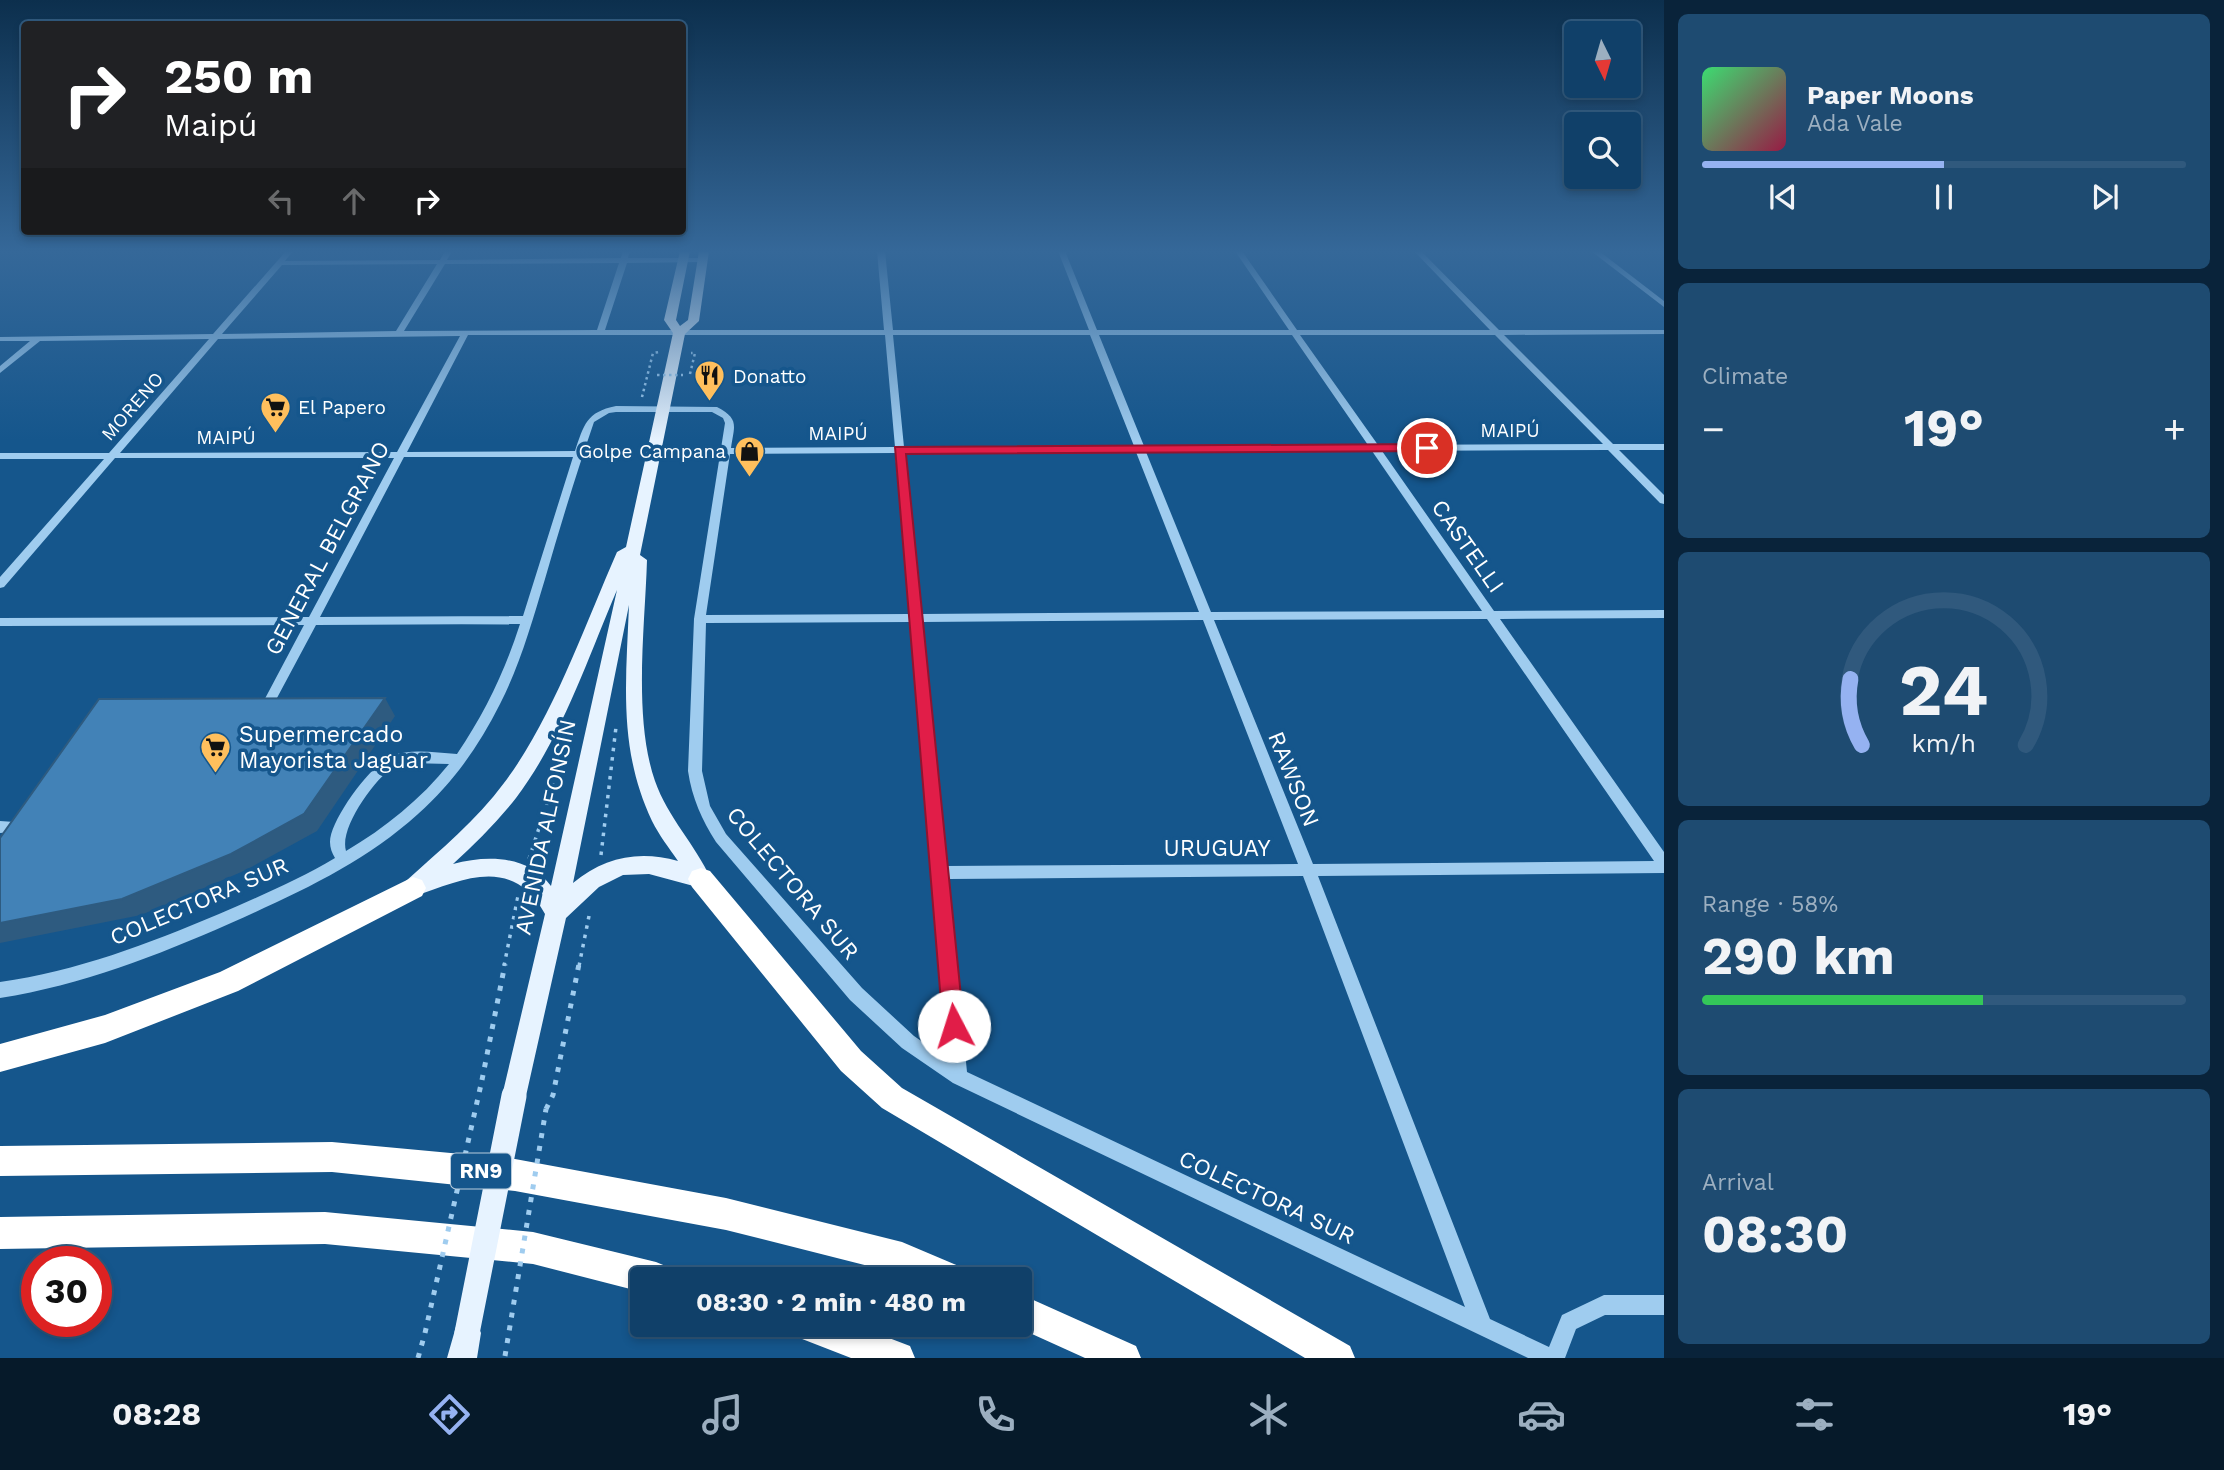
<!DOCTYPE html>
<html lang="en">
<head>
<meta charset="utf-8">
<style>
  body { margin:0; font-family:"Work Sans",sans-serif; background:#1e4b71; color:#f1f3f6; height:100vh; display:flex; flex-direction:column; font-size:26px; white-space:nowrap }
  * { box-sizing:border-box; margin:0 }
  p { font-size:23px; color:#9cafc0 }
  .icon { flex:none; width:38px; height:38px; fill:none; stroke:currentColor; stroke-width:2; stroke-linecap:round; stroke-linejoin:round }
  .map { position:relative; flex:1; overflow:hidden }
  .sheet { display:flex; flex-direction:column; gap:14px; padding:14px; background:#09233a; width:560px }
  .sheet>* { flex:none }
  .banner { position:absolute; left:21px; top:21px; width:665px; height:214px; border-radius:7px; box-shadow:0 4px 10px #0003,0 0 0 2px #30597d; background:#202124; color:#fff; overflow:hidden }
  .needle { width:46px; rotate:175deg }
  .controls { position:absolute; left:1564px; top:21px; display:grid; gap:14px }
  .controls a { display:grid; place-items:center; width:77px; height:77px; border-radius:7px; background:#104069; box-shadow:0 4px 10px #0003,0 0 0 2px #30597d; font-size:35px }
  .speed { position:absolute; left:21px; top:1246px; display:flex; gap:14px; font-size:35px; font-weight:700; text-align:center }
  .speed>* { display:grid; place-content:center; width:91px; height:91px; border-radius:50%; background:#104069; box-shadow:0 4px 10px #0003,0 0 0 2px #30597d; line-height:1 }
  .speed .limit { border:10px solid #d22; background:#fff; color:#111 }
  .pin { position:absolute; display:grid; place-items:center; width:60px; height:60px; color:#fff; margin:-30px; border:4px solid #fff; border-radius:50%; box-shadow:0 2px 7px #0007 }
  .me { position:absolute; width:77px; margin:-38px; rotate:355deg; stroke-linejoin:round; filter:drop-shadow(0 0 5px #0008) }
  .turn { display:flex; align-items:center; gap:24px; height:147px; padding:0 28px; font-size:32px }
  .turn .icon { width:91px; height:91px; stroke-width:2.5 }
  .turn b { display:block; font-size:49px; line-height:60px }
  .lanes { display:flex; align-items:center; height:66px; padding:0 28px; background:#0003; justify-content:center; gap:35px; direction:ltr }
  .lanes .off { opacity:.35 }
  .big { font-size:52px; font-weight:700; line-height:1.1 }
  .sheet .tile { flex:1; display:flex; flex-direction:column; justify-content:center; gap:10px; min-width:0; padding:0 24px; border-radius:10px; background:#1e4b71 }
  .sheet .dial { align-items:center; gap:0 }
  .dial svg { height:182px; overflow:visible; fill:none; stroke:#30597d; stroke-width:7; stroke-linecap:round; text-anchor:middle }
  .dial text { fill:#f1f3f6; stroke:none }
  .song { display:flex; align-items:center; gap:21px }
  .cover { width:84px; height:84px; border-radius:10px; background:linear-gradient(135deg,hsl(140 70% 55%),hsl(340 70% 35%)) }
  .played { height:7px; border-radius:4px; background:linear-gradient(90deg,#95b2f1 50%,#30597d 50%) }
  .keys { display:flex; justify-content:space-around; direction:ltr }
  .heat { display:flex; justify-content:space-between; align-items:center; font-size:38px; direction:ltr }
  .charge { height:10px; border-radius:5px; background:linear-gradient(90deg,#34c759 58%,#30597d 0) }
  .trip { position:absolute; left:630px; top:1267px; width:402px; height:70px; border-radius:7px; background:#104069; box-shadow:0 4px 10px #0003,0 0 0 2px #30597d; font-weight:700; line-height:70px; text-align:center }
  .menu { display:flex; height:112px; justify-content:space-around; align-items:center; background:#061a2a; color:#9cafc0 }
  .menu .icon { width:49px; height:49px }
  .menu .current { color:#95b2f1 }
  .menu b { font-size:32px; color:#f1f3f6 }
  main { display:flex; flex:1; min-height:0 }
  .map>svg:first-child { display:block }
</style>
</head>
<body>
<main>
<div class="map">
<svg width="1664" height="1358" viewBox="0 0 1664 1358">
  <rect width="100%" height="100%" fill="#15568c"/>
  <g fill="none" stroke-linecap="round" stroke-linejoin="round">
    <path stroke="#9fccef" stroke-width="2.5" stroke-dasharray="2.5 3.5" stroke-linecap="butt" d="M690 374 695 353H691
      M642 397 653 353 659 352"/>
    <path stroke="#9fccef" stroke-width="3.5" stroke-dasharray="3.5 6" stroke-linecap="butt" d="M601 855 616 727
      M529 859 572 726
      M504 966 518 896
      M579 966 590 911"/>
    <path stroke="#9fccef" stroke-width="5" stroke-dasharray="5 8" stroke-linecap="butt" d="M482 1080 505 964
      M546 1109 553 1095 579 964
      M418 1358 425 1333"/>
    <path fill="#9fccef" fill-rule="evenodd" d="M286 251H293L285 261 440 260 445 251H452L447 260 621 258 623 251H630L628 258H705V262H702L627 263 605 330H884L877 251H885L893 330H1089L1058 251H1065L1097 330H1289L1235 251H1242L1297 330H1490L1414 251H1421L1499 330H1664V334L1504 335 1613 444H1664V450H1619L1664 495V504L1660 503 1608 450 1382 451 1494 611 1664 610V618L1500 619 1664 852V873L1318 876 1490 1319 1549 1347 1562 1315 1604 1295H1664V1315H1605L1576 1329 1565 1358H1528L953 1083 902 1048 850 1000 716 842C702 820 692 798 688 771L694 619 725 423 723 418 712 412H616L609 413 594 422C576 474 560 527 545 579 532 622 520 665 500 704 479 746 453 783 418 814 364 863 298 893 231 923 156 956 82 985 0 998V982C77 971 148 944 219 914 258 897 298 880 335 858 332 853 330 848 330 842 330 820 371 764 392 756 411 748 436 753 457 754 485 713 505 671 520 624L316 625 270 711H262L260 708 304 625 0 626V618L309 617 394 458H115L4 587 0 588V577L104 459H0V453H109L209 339 40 341 0 373V366L30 341H0V337L213 334ZM619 263 597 330 404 331 445 264ZM437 264 396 331 222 334 282 265ZM468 335H885L895 447 731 448C734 426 740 419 717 407L616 406C586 412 584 425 575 451L407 452ZM893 335H1090L1134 446 904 447ZM1099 335H1292L1368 445 1144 446ZM1300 335H1495L1603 444 1378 445ZM460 336 397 452 120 453 218 339ZM1372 451 1482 611 1211 612 1146 452ZM1136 452 1199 612 921 614 905 453ZM895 453 910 614 706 615 730 454ZM404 457H573L523 616 320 617ZM1487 619 1654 861 1313 864 1214 620ZM1203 620 1298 864 946 866 922 622ZM910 622 949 1060 914 1036 862 988 726 834 710 806 702 771 706 623ZM409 763 449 764C421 799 385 828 346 851 339 828 374 780 393 767 398 764 403 764 409 763ZM1303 876 1465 1307 967 1072 948 879Z
      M1591 251H1599L1664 301V307Z
      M0 821 29 823 31 827 29 831 0 833Z"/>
    <path fill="#e7f3ff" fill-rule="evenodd" d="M680 251H690L676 320 680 326 688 320 699 251H709L699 321 685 334 640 555 647 560C645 627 633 718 655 781 668 818 695 844 711 879L708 886 701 888 649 874 623 875 599 887 566 918 526 1096 523 1105 514 1108 505 1105 502 1096 545 914C512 855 464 879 413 897L406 895 402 888 406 881C440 850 477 820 504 783 553 718 584 627 617 552L626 547 673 333 664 320ZM617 590 551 886C528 855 487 855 453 864 475 844 497 822 516 798 562 737 587 660 617 590ZM629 605C626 682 618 749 652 821 659 835 669 848 678 861 639 850 604 857 573 883Z
      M467 1319 477 1323 481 1333 477 1358H447L457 1323Z"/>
    <path fill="#fff" fill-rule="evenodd" d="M701 868 710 871 861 1051 902 1088 1350 1346 1355 1358H1305L882 1108 841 1071 692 887 688 879 692 871Z
      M413 877 422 880 426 888 422 896 238 991 105 1043 0 1072V1044L105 1015 220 972Z
      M332 1142 515 1159 726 1198 902 1242 961 1267 966 1279H912L900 1274 726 1230 515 1191 332 1172 0 1176V1146Z
      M325 1212 533 1232 656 1262 668 1267 673 1279H642V1292L533 1264 325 1244 0 1249V1217Z
      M1020 1294 1136 1346 1141 1358H1085L1012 1325H1020Z
      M792 1325H855L910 1346 915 1358H851L797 1337Z"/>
    <path stroke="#9fccef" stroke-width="2.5" stroke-dasharray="2.5 3.5" stroke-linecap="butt" d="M657 375H683"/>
    <path stroke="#9fccef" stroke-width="5" stroke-dasharray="5 8" stroke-linecap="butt" d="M425 1333 482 1080
      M505 1356 546 1109"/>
    <path stroke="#e7f3ff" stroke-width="25" d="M467 1333 514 1096"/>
  </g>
  <path fill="#2e5b80" d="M385 698 395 716 317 831 246 870 141 915 0 943V923Z"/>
  <path fill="#4282b7" stroke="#2e5b80" stroke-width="2" d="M385 698 304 814 231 854 122 899 0 923V838L99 699Z"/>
  <linearGradient id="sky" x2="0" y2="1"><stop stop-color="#0c2f4d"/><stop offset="0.57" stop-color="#356899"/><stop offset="1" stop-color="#356899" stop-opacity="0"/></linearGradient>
  <rect width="1664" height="441" fill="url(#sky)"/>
  <path fill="#e11d48" stroke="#92132f" stroke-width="2" d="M1427 444 1432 446V451L906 454 964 1026 961 1033 954 1036 946 1033 943 1026 895 447Z"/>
  <defs>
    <symbol id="restaurant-pin" viewBox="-11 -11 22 30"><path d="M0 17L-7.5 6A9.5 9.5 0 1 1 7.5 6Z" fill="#ffbf5d" stroke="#15568c"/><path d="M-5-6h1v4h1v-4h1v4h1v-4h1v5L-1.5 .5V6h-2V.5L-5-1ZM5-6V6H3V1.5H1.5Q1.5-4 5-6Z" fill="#111"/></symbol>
    <symbol id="supermarket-pin" viewBox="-11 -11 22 30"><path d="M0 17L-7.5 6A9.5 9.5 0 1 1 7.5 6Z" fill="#ffbf5d" stroke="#15568c"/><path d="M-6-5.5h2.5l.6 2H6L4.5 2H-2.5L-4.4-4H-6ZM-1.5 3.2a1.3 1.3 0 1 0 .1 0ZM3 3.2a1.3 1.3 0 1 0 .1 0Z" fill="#111"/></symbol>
    <symbol id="shop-pin" viewBox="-11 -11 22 30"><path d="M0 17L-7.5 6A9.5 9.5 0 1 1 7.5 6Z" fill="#ffbf5d" stroke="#15568c"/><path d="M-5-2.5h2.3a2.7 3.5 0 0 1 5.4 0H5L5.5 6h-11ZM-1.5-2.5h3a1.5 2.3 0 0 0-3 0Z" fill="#111"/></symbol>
  </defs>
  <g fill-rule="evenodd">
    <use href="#restaurant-pin" x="692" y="358" width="35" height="47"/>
    <use href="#supermarket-pin" x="258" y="390" width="35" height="47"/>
    <use href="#shop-pin" x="732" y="434" width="35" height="47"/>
    <use href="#supermarket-pin" x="198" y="730" width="35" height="47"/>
  </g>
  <g text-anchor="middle" stroke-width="7" stroke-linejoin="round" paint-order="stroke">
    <g font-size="19" fill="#fff" stroke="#15568c" text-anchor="start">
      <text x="733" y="383">Donatto</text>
      <text x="298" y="414">El Papero</text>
      <text x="726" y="458" text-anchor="end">Golpe Campana</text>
    </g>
    <g font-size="19" fill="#fff" stroke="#15568c">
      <text transform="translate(132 406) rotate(-49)" y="7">MORENO</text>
      <text x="1510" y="437">MAIPÚ</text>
      <text x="838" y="440">MAIPÚ</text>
      <text x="226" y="444">MAIPÚ</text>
    </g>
    <rect fill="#15568c" stroke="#b9ccdc" stroke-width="2" x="451" y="1153.5" width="60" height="35" rx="5"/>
    <g font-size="21" font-weight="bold" fill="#fff">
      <text x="481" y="1178">RN9</text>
    </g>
    <g font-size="23" fill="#fff" stroke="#15568c">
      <text transform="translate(1468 546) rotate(55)" y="8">CASTELLI</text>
      <text transform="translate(327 548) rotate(-62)" y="8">GENERAL BELGRANO</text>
      <text transform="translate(1294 779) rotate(68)" y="8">RAWSON</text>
      <text transform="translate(545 827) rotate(-78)" y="8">AVENIDA ALFONSÍN</text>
      <text x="1217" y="856">URUGUAY</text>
      <text transform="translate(793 883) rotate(50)" y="8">COLECTORA SUR</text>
      <text transform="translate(199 901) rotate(-23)" y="8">COLECTORA SUR</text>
      <text transform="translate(1267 1197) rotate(25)" y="8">COLECTORA SUR</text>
    </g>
    <g font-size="23" fill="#fff" stroke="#15568c" text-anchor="start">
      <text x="239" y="742">Supermercado<tspan x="239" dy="26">Mayorista Jaguar</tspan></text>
    </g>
  </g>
</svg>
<div class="controls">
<a><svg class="needle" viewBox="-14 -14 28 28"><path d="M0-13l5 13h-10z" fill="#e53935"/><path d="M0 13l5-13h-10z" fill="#9cafc0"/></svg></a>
<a><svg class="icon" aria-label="search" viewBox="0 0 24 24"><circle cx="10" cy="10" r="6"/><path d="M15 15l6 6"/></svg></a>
</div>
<div class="speed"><div class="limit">30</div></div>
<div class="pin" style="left:1427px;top:448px;background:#d93025"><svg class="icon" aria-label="arrive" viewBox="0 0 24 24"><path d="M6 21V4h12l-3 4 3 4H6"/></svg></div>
<svg class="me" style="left:954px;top:1026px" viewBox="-20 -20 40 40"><circle r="19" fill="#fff"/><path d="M0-13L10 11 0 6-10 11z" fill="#e11d48"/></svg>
<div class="trip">08:30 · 2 min · 480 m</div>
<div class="banner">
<div class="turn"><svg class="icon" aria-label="right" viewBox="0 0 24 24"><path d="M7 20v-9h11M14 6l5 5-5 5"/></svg><div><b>250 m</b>Maipú</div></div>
<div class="lanes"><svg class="icon off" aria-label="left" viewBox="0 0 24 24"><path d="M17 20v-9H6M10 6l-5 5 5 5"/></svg><svg class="icon off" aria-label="ahead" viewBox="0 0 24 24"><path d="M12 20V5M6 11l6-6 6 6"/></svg><svg class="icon" aria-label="right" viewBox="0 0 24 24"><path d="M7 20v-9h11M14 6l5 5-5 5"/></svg></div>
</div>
</div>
<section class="sheet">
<div class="tile">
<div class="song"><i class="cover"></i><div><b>Paper Moons</b><p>Ada Vale</p></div></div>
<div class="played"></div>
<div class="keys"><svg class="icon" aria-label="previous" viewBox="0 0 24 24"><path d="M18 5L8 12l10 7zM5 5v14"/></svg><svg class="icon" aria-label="pause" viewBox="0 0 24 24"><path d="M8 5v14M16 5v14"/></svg><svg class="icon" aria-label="next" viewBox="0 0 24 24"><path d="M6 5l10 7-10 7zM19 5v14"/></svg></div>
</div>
<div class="tile"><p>Climate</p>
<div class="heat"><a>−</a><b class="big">19°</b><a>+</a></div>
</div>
<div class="tile dial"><svg viewBox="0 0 100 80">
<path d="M14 69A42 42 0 1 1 86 69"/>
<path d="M14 69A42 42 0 0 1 9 40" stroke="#95b2f1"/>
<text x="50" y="56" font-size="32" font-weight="700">24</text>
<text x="50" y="72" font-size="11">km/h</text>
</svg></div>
<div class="tile"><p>Range · 58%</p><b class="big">290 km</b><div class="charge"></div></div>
<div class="tile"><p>Arrival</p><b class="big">08:30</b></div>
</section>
</main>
<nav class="menu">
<b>08:28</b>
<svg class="icon current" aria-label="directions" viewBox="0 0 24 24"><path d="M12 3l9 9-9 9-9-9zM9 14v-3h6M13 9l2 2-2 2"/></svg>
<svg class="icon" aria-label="music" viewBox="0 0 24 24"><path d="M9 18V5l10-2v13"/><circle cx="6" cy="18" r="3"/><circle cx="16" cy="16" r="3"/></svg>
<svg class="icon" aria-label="phone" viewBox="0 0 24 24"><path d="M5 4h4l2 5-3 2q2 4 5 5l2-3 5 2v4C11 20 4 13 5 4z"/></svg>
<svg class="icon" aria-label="climate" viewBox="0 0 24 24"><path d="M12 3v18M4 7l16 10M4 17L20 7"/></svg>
<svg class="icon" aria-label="car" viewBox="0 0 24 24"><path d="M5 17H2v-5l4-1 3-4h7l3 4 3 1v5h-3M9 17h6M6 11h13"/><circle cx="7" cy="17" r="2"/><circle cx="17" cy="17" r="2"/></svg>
<svg class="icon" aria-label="filters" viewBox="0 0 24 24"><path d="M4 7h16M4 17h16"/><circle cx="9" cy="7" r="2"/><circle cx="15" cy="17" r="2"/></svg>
<b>19°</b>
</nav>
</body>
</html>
